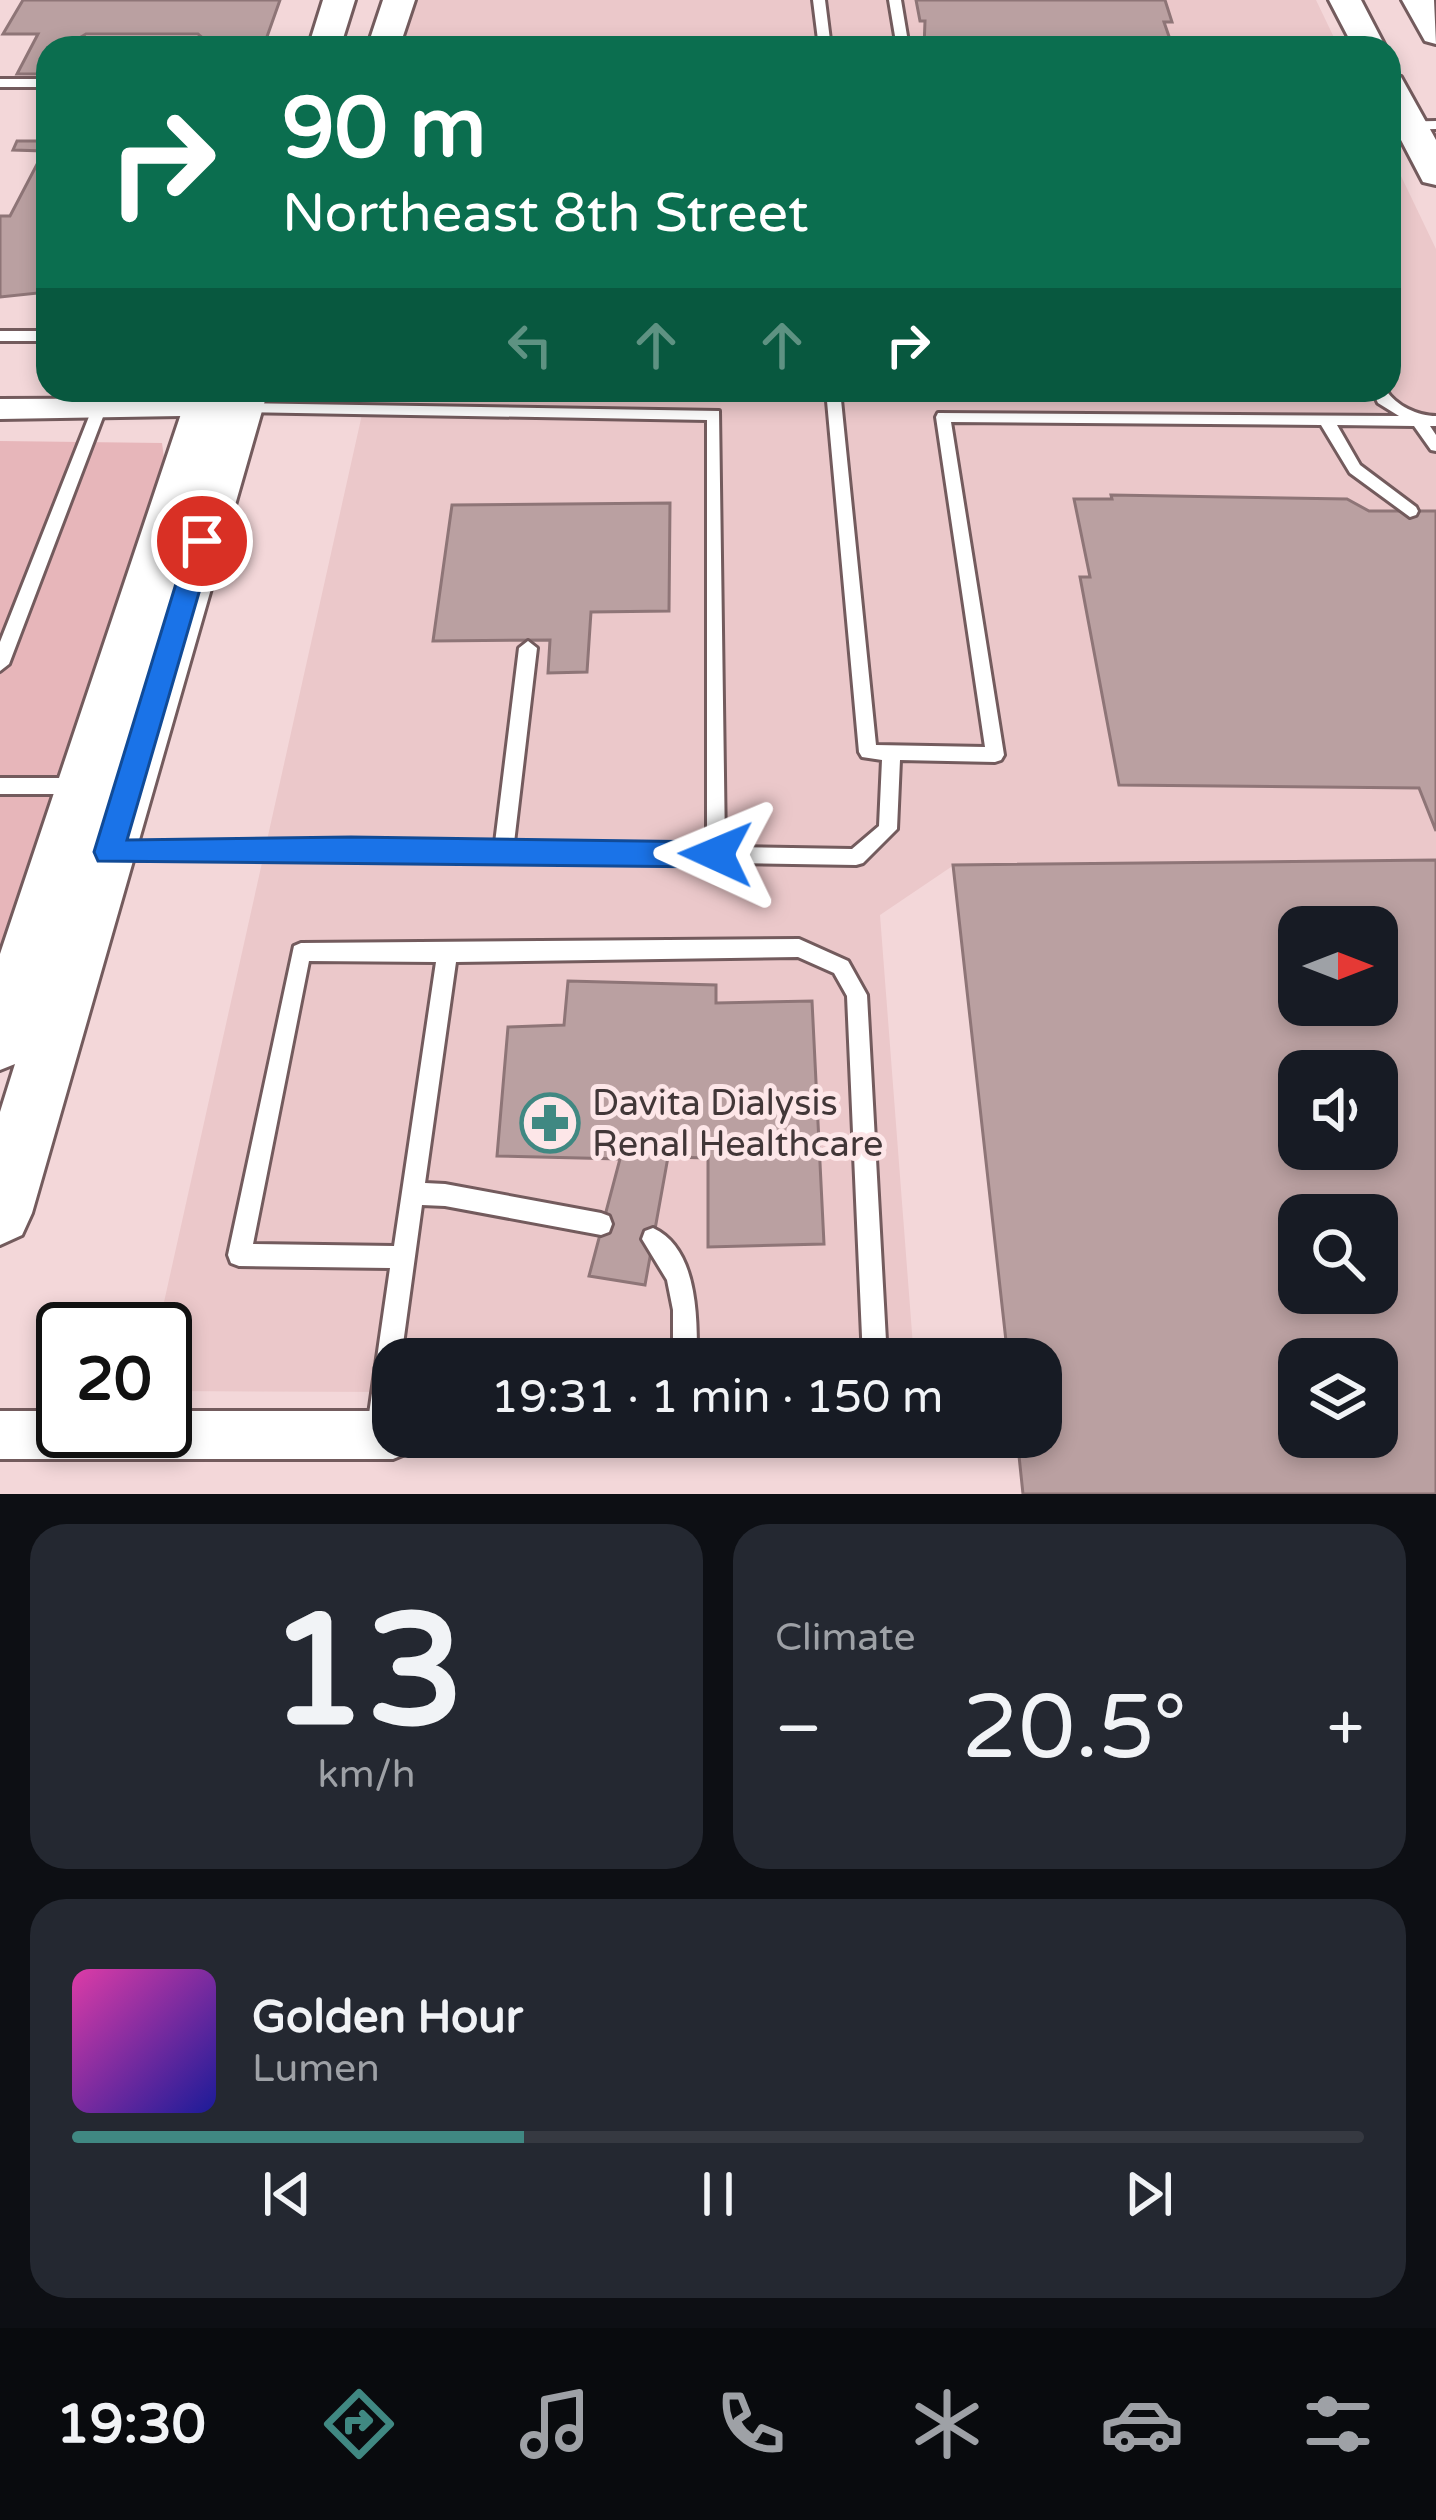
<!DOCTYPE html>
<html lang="en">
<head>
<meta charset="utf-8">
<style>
  body { margin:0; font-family:"Varela Round",sans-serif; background:#242831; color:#f1f3f6; height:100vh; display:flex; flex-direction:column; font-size:45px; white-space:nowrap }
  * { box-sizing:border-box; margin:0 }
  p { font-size:39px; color:#9ea1a6 }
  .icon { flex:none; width:66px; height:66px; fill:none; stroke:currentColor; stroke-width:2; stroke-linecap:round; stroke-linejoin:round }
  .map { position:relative; height:1494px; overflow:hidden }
  .details { display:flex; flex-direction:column; gap:30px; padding:30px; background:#0d0f14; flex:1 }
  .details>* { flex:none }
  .hud { position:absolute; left:36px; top:36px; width:1365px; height:366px; border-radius:36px; box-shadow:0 6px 18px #0003; background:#0b6e4f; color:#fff; overflow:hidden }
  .needle { width:78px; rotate:90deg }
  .tools { position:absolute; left:1278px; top:906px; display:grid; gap:24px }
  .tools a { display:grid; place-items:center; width:120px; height:120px; border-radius:24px; background:#171b24; box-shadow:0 6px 18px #0003; font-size:60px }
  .speed { position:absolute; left:36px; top:1302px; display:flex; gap:24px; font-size:60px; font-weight:700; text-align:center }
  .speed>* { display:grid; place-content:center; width:156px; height:156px; border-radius:50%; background:#171b24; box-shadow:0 6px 18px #0003; line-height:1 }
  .speed .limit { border:6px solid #111; border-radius:18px; background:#fff; color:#111 }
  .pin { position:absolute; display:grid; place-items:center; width:102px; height:102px; color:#fff; margin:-51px; border:6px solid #fff; border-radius:50%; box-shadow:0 3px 12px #0007 }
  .me { position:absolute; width:132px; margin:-66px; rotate:271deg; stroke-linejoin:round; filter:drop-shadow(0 0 9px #0008) }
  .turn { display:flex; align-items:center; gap:42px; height:252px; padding:0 48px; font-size:54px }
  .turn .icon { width:156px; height:156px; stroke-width:2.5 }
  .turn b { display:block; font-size:84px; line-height:102px }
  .lanes { display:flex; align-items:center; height:114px; padding:0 48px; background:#0003; justify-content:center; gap:60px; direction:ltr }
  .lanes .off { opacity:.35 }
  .big { font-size:90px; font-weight:600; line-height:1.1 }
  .details .tile { flex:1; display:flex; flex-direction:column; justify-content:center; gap:18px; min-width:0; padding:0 42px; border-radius:36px; background:#242831 }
  .details .dial { align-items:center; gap:0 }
  .dial b { font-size:156px; line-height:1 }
  .song { display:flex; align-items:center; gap:36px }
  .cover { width:144px; height:144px; border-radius:18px; background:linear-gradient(135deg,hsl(320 70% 55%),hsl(240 70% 35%)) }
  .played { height:12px; border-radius:6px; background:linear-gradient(90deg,#408882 35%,#363941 35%) }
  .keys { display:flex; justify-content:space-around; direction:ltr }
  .heat { display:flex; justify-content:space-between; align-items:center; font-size:66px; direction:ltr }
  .details .tiles { flex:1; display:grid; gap:30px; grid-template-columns:1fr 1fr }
  .tile:last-child { grid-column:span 2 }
  .trip { position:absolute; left:372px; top:1338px; width:690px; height:120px; border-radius:36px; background:#171b24; box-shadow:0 6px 18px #0003; font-weight:600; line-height:120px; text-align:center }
  .tabs { display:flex; height:192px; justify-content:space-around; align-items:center; background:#090b0e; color:#9ea1a6 }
  .tabs .icon { width:84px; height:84px }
  .tabs .active { color:#408882 }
  .tabs b { font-size:54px; color:#f1f3f6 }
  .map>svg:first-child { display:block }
</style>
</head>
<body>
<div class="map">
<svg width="1436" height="1494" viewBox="0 0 1436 1494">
  <rect width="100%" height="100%" fill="#f3d7d9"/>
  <path fill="#ebc8ca" d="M415 0H1316L1339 48H400Z
    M1389 151 1436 249V860L954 865 880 915 914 1359H393V1392L165 1391V1329H158L367 392 293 390H1389Z"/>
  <path fill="#e7b6ba" d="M0 441 162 443 164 458 0 950Z"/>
  <path fill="#baa0a1" stroke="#8e7577" stroke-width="3" fill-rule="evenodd" d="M23 0H280L263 48H214L198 34H86L63 48H48V61L39 74H17L38 34H3Z
    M916 0H1165L1172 22H1164L1173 48H924L925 21H920Z
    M48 123V292L0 297V216H10L44 151 13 150 17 141H39Z
    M1111 495 1347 499 1369 511H1436V831L1419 788 1119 785 1080 577H1090L1074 499H1112Z
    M670 503 669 611 591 612 587 672 548 673 550 640 433 641 452 505Z
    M1436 860V1494H1023L1017 1437H1041V1359H1008L953 865ZM1299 927H1377V1005H1299ZM1299 1071H1377V1149H1299ZM1299 1215H1377V1293H1299ZM1299 1359H1377V1437H1299Z
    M568 981 716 985V1003L812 1001 824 1244 708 1247V1158L668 1157 645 1285 589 1276 620 1159 497 1156 508 1027 564 1025Z"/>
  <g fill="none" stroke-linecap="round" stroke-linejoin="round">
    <defs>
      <path id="service" d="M813 0H825L831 48H819Z
        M889 0H901L909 48H897Z
        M0 79H48V87H0Z
        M1436 121V129L1389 130V122Z
        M0 331H48V341H0Z
        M826 390H840L876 745 985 747 936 417 938 413 1399 416 1378 403 1372 390H1386C1396 406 1418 416 1436 416V426H1430L1436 435V451L1431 450 1414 426 1337 425 1360 465 1416 507 1418 511 1416 515 1410 517 1350 473 1321 425 951 422 1004 755 1001 760 995 762 900 760 897 829 863 863 856 865 351 857 111 860 104 858 102 852 104 846 111 844 351 841 495 843 519 648 528 641 537 648 514 843 707 846V420L236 412V404L241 403 719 411 725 847 852 849 879 826 882 760 862 757 859 752Z
        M99 404 106 409 9 664 0 671V642L92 409Z
        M0 778H78L84 781 87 786 84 791 78 794H0Z
        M799 939 848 961 867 995 887 1359H863L847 996 834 973 798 957 456 962 425 1183 445 1184 601 1213 609 1216 612 1224 609 1232 601 1235 445 1206 422 1205 401 1359H393L390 1435 387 1444 378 1447 369 1444 366 1435 390 1268 239 1266 231 1263 228 1255 294 946 301 943ZM309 961 436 962 394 1246 253 1244Z
        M653 1228C698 1249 697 1317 697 1359H673V1310L667 1280 642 1239 645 1231Z"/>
      <path id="minor" d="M230 398 245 408 241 415 0 419V399Z
        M0 1411H63V1431H165V1411H393V1437H417L410 1452 393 1459H0Z"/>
      <path id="secondary" d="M323 0H355L340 48H308Z
        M383 0H415L399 48H367Z
        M1329 0H1361L1386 48H1354Z
        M1402 0H1434L1436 44 1425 41Z
        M1389 74 1401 77 1436 140V185L1423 182 1389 117Z
        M189 390H268L32 1213 22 1235 0 1245V1112L15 1064 0 1070V954Z"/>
    </defs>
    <use href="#service" stroke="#735b5d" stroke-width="6"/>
    <use href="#minor" stroke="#735b5d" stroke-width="6"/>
    <use href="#secondary" stroke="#735b5d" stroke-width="6"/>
    <use href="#service" fill="#fff" fill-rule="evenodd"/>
    <use href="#minor" fill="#fff" fill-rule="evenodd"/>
    <use href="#secondary" fill="#fff" fill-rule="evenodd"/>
  </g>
  <path fill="#1a73e8" stroke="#114b97" stroke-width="3" d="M202 532 214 541 127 840 351 837 716 842 726 846 730 854 726 863 716 867 98 861 94 852 189 541Z"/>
  <defs>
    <symbol id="pharmacy-ring" viewBox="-11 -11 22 22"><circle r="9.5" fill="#fde6e8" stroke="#408882" stroke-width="1.5"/><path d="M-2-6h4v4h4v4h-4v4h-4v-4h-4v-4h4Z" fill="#408882"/></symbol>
  </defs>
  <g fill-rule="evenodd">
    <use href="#pharmacy-ring" x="517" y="1090" width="66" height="66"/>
  </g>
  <g text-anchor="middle" stroke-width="10" stroke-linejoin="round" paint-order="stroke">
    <g font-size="36" fill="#423738" stroke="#fde6e8" text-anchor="start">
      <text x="592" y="1115">Davita Dialysis<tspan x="592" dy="41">Renal Healthcare</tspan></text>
    </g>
  </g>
</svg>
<div class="tools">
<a><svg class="needle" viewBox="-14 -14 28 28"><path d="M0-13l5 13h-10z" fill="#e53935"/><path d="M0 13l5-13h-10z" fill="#9ea1a6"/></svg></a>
<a><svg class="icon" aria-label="sound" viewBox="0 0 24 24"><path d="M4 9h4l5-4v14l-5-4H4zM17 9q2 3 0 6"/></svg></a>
<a><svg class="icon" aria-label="search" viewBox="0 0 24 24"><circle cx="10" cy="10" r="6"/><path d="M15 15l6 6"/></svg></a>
<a><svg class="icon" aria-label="layers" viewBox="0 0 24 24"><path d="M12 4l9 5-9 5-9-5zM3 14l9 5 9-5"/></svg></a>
</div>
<div class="speed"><div class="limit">20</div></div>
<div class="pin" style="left:202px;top:541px;background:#d93025"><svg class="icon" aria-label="arrive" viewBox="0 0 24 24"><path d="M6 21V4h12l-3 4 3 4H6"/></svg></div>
<svg class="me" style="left:716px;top:854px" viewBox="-20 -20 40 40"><path d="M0-17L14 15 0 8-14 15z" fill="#1a73e8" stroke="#fff" stroke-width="4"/></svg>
<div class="trip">19:31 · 1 min · 150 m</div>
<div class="hud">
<div class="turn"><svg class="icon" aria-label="right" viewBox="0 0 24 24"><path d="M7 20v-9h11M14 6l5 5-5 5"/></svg><div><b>90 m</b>Northeast 8th Street</div></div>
<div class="lanes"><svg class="icon off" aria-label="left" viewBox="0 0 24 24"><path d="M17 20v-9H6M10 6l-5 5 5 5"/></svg><svg class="icon off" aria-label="ahead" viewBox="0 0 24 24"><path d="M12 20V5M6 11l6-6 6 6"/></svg><svg class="icon off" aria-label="ahead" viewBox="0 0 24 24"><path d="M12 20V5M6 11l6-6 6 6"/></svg><svg class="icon" aria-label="right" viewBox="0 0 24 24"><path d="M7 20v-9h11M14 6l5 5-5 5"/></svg></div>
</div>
</div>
<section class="details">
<div class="tiles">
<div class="tile dial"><b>13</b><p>km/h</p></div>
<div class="tile"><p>Climate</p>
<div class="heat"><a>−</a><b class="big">20.5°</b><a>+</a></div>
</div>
<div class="tile">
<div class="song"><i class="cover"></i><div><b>Golden Hour</b><p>Lumen</p></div></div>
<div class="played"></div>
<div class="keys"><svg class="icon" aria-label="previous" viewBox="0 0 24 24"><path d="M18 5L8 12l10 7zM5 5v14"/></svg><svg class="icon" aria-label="pause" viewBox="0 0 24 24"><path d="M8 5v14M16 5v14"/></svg><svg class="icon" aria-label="next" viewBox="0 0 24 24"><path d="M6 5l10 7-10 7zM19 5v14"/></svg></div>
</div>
</div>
</section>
<nav class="tabs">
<b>19:30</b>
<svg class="icon active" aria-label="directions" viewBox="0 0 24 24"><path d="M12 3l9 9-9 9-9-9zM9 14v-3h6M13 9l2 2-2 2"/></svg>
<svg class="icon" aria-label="music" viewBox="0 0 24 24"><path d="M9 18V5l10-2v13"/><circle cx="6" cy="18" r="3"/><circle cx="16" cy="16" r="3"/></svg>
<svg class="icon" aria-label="phone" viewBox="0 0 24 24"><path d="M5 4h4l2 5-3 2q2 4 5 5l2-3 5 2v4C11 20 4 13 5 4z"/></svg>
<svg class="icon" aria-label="climate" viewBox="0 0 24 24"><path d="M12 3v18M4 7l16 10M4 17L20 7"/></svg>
<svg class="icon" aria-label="car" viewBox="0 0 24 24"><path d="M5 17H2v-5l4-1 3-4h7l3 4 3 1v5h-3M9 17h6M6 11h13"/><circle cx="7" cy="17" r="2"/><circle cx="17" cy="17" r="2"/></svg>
<svg class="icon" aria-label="filters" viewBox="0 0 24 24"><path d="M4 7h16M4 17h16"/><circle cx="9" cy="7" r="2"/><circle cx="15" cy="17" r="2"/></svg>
</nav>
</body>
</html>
